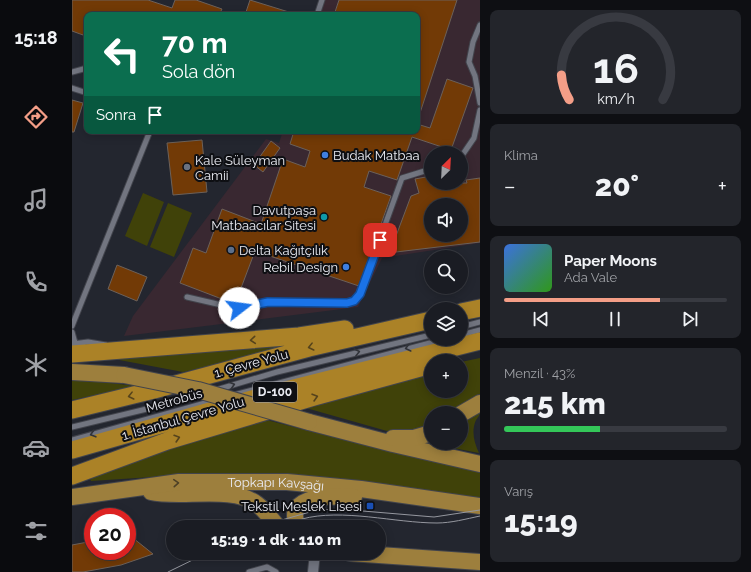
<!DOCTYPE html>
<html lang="tr">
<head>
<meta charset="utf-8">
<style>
  body { margin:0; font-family:Raleway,sans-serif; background:#23252b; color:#f1f3f6; height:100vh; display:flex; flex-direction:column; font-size:15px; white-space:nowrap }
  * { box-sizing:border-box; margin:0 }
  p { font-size:13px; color:#9fa1a6 }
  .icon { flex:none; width:22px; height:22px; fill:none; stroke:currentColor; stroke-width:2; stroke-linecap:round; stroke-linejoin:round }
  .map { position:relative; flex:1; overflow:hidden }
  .side { display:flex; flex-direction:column; gap:10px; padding:10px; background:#0e0f13; width:271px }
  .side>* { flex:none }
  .guide { position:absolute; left:12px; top:12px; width:336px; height:122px; border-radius:8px; box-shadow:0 2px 10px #0003,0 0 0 1px #383a41; background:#0b6e4f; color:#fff; overflow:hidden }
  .needle { width:26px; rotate:24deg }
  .buttons { position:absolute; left:352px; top:146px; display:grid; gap:8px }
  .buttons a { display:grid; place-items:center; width:44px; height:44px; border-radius:50%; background:#1a1c23; box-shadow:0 2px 10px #0003,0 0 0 1px #383a41; font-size:20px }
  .speed { position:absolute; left:12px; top:508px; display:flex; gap:8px; font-size:20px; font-weight:700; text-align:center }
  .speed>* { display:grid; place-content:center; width:52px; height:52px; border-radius:50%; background:#1a1c23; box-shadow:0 2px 10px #0003,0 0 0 1px #383a41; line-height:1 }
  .speed .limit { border:6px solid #d22; background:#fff; color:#111 }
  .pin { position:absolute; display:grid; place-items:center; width:34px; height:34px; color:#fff; margin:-17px; border-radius:8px; box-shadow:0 2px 6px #0006 }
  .me { position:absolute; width:44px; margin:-22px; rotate:75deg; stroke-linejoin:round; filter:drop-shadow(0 0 3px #0008) }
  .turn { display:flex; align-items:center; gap:14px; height:84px; padding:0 12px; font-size:18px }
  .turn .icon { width:52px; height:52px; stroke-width:2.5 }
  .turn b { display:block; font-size:28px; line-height:34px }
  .then { display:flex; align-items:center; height:38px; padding:0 12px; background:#0003; gap:8px; font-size:15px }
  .big { font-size:30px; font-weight:800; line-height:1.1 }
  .side .tile { flex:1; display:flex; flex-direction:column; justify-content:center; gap:6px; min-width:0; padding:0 14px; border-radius:8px; background:#23252b }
  .side .dial { align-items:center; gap:0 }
  .dial svg { height:104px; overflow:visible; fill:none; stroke:#383a41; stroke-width:7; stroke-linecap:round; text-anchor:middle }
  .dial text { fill:#f1f3f6; stroke:none }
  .song { display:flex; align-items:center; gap:12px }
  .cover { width:48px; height:48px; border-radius:6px; background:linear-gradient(135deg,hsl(220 70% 55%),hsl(110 70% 35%)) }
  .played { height:4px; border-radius:2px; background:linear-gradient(90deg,#f49e87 70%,#383a41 70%) }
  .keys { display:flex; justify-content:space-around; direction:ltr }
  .heat { display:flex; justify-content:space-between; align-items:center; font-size:22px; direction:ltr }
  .charge { height:6px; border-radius:3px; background:linear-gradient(90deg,#34c759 43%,#383a41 0) }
  .trip { position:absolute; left:94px; top:520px; width:220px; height:40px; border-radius:20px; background:#1a1c23; box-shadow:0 2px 10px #0003,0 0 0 1px #383a41; font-weight:800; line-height:40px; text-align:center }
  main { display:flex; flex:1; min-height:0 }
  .dock { display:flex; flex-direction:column; width:72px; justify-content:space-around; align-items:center; background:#0a0b0e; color:#9fa1a6 }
  .dock .icon { width:28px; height:28px }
  .dock .selected { color:#f49e87 }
  .dock b { font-size:18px; color:#f1f3f6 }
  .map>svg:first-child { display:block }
</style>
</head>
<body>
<main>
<nav class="dock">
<b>15:18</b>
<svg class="icon selected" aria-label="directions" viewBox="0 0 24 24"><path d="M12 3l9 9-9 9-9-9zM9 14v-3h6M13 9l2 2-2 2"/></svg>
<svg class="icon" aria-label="music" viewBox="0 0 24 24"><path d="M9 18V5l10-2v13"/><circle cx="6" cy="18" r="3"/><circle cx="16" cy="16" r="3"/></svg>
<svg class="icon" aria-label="phone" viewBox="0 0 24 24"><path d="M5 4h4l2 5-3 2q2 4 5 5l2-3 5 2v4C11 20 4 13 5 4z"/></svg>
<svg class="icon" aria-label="climate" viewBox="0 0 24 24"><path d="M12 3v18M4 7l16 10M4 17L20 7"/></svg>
<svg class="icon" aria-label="car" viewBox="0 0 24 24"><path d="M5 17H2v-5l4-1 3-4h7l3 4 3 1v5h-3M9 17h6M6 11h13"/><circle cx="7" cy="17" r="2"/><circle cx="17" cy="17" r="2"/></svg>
<svg class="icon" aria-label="filters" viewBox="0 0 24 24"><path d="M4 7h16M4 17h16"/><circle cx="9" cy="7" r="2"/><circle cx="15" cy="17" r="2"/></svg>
</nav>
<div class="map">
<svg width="408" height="572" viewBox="0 0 408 572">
  <rect width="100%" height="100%" fill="#23262f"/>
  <path fill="#392831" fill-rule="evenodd" d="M252 0H408V243L310 258 286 307 52 336 61 316 194 139 207 143 211 131H345V15H247ZM359 153H389V183H359ZM359 205H389V235H359Z"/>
  <path fill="#404209" d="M71 193 92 202 75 246 53 236Z
    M96 203 120 213 102 257 78 247Z
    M240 340 180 357 111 372 42 359V358Z
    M408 358V394L398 399 378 413H359V426L322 433 234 408 272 394 359 370V391H389V362Z
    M0 379 65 386 0 400Z
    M405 411H408C408 415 407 416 404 420 399 431 402 442 407 453L360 444 389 443V423Z
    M187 418 307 449 408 472V498L239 476 111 475 19 481 18 478 76 455Z"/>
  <path fill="#723a06" stroke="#6c615a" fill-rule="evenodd" d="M0 0H76L100 8 103 0H124L150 9 147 15H15V23L11 35 0 31Z
    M178 0 220 13V15H173Z
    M267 0H385L347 116H345V15H262Z
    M375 79 401 88 379 150 340 137 325 180 297 171 292 187 319 196 287 286 183 251 163 304 108 283 121 248 134 253 150 209 189 224 211 159 233 167 238 151 218 144 222 131H345V124L358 128Z
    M0 100 11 103 2 132H0Z
    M130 140 135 192 101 195 95 143Z
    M199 141 208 148 191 172 182 165Z
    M359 176V183H395L394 180 408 178V242L324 252V236L339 196 347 193 343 179ZM359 205H389V235H359Z
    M45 265 75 277 65 301 36 289Z
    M55 536 61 538 81 554 49 565 11 572H0V545L21 541V551H55Z"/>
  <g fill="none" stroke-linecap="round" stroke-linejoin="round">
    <defs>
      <path id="service" d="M245 15 250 0
        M408 25 401 42 397 62 403 76 408 103
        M0 72 15 68
        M0 88 15 93
        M389 157 402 138 408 110
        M115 297 167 309 196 301 275 303 282 301 288 294 330 178 359 169
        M0 326 78 131
        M389 327 408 322
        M0 332 3 343
        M389 335 408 330
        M0 344 16 342 34 345
        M144 390 205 372 359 335
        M162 395 373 339
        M0 427 83 407 125 395
        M0 440 144 400
        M177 572 195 567 204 572"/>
      <path id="minor" d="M241 572 243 553"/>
      <g id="primary">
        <path d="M0 372 52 375"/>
        <path d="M389 414 408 403"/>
        <path d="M237 422 321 444 408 464"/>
        <path d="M321 438H342L359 433"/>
        <path d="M79 492C109 499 160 485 185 504 193 510 199 519 206 527"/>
        <path id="s1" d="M0 497 107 482H215L289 489 408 506"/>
        <path d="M226 527C210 493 263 496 282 497"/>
        <path d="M278 553 408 562"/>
      </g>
      <path id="trunk" d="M389 312 408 308
        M0 354 227 336 273 329
        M0 410 82 390 237 348 359 320
        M0 450 194 395 408 341
        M0 476 95 441 242 397 359 365"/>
    </defs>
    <use href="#service" stroke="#42444c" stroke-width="7"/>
    <use href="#minor" stroke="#42444c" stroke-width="12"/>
    <use href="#primary" stroke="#42444c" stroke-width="18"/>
    <use href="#trunk" stroke="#42444c" stroke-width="19"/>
    <use href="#service" stroke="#727580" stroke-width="5"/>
    <use href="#minor" stroke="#727580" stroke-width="10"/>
    <use href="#primary" stroke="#9d7f3d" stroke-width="16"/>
    <use href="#trunk" stroke="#ab8227" stroke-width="17"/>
    <path stroke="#95979f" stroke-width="1" d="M230 519C270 508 323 523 365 523 379 523 394 519 408 516
      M185 527 245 510 267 509 362 517 408 510
      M96 572 135 553"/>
    <defs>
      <path id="primary-bridge" d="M52 375 126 390 237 422"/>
    </defs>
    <use href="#primary-bridge" stroke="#42444c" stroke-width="18" stroke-linecap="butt"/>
    <use href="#primary-bridge" stroke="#9d7f3d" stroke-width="16"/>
  </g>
  <defs><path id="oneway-chevron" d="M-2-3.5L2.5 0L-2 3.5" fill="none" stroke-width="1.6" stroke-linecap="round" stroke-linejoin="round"/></defs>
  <g stroke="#55431c">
    <use href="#oneway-chevron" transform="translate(181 340) rotate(175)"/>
    <use href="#oneway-chevron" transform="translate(239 347) rotate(166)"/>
    <use href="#oneway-chevron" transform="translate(59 396) rotate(166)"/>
    <use href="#oneway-chevron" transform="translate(243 397) rotate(-16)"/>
    <use href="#oneway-chevron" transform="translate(105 438) rotate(-17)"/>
  </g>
  <g stroke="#313339">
    <use href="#oneway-chevron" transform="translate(336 348) rotate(166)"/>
    <use href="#oneway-chevron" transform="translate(285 352) rotate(-14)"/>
    <use href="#oneway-chevron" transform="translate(160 385) rotate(-16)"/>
    <use href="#oneway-chevron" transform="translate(21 434) rotate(164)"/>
  </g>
  <use stroke="#4e4126" href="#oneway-chevron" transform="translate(104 483) rotate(-4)"/>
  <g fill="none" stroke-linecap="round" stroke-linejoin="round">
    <defs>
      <path id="route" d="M167 308 196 302 275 303 282 301 288 294 308 240"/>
    </defs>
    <use href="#route" stroke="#114b97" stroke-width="10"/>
    <use href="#route" stroke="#1a73e8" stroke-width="7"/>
  </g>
  <g fill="#3f7fe0" stroke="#0e0f13" stroke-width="1.5">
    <circle cx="253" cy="155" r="4"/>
    <circle cx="274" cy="267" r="4"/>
  </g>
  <circle fill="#6b7280" stroke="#0e0f13" stroke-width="1.5" cx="115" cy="167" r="4"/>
  <circle fill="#0f9aa8" stroke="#0e0f13" stroke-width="1.5" cx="252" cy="217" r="4"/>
  <circle fill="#5c6f8a" stroke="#0e0f13" stroke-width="1.5" cx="159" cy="250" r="4"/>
  <rect fill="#1a4fb4" stroke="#0e0f13" stroke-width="1.5" x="294" y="502" width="8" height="8" rx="2"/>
  <g text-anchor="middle" stroke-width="4" stroke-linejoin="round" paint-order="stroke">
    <rect fill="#0e0f13" stroke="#a8a9af" stroke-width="1" x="181" y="382" width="44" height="20" rx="3"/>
    <g font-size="12" font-weight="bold" fill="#eaebf2">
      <text x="203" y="396">D-100</text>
    </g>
    <g font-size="13" fill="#eaebf2" stroke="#0e0f13" text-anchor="start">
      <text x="261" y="160">Budak Matbaa</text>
      <text x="123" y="165">Kale Süleyman<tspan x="123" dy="15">Camii</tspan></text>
      <text x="244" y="215" text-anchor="end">Davutpaşa<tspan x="244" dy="15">Matbaacılar Sitesi</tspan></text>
      <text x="167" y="255">Delta Kağıtçılık</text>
      <text x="266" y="272" text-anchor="end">Rebil Design</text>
      <text x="290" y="511" text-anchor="end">Tekstil Meslek Lisesi</text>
    </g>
    <g font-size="13" fill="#eaebf2" stroke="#0e0f13">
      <text transform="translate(179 363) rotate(-15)" y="5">1. Çevre Yolu</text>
      <text transform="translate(102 400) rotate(-16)" y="5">Metrobüs</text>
      <text transform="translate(111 418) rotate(-16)" y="5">1. İstanbul Çevre Yolu</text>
      <text dy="5" stroke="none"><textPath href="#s1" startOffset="205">Topkapı Kavşağı</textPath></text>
    </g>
  </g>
</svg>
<div class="buttons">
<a><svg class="needle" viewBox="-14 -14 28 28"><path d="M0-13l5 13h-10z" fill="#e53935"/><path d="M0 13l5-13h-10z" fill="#9fa1a6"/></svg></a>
<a><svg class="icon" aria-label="sound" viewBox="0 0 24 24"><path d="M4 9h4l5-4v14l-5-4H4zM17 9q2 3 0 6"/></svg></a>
<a><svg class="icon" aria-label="search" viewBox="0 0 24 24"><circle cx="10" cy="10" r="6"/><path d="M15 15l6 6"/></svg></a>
<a><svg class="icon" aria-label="layers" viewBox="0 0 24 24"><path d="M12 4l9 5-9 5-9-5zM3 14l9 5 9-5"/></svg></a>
<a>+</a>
<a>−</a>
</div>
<div class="speed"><div class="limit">20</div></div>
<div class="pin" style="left:308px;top:240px;background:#d93025"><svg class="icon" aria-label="arrive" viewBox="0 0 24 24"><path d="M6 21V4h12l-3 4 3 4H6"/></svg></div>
<svg class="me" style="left:167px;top:308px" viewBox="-20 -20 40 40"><circle r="19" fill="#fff"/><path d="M0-13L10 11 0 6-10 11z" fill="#1a73e8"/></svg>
<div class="trip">15:19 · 1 dk · 110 m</div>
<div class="guide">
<div class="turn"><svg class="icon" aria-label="left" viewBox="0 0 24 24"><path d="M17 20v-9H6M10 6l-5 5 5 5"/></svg><div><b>70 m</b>Sola dön</div></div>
<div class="then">Sonra<svg class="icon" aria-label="arrive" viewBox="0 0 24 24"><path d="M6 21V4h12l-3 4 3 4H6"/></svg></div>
</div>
</div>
<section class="side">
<div class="tile dial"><svg viewBox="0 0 100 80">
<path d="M14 69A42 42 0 1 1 86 69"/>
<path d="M14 69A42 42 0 0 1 8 50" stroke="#f49e87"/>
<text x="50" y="56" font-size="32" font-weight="700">16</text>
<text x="50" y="72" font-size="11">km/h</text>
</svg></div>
<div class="tile"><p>Klima</p>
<div class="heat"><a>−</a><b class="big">20°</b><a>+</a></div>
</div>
<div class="tile">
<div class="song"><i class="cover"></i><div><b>Paper Moons</b><p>Ada Vale</p></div></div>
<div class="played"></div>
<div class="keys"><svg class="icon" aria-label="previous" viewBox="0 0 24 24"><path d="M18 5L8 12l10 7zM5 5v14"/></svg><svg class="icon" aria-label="pause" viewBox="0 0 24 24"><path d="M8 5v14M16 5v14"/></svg><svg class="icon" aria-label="next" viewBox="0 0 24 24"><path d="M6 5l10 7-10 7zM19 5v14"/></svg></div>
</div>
<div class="tile"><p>Menzil · 43%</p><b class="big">215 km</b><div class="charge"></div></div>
<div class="tile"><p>Varış</p><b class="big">15:19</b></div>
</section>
</main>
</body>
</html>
